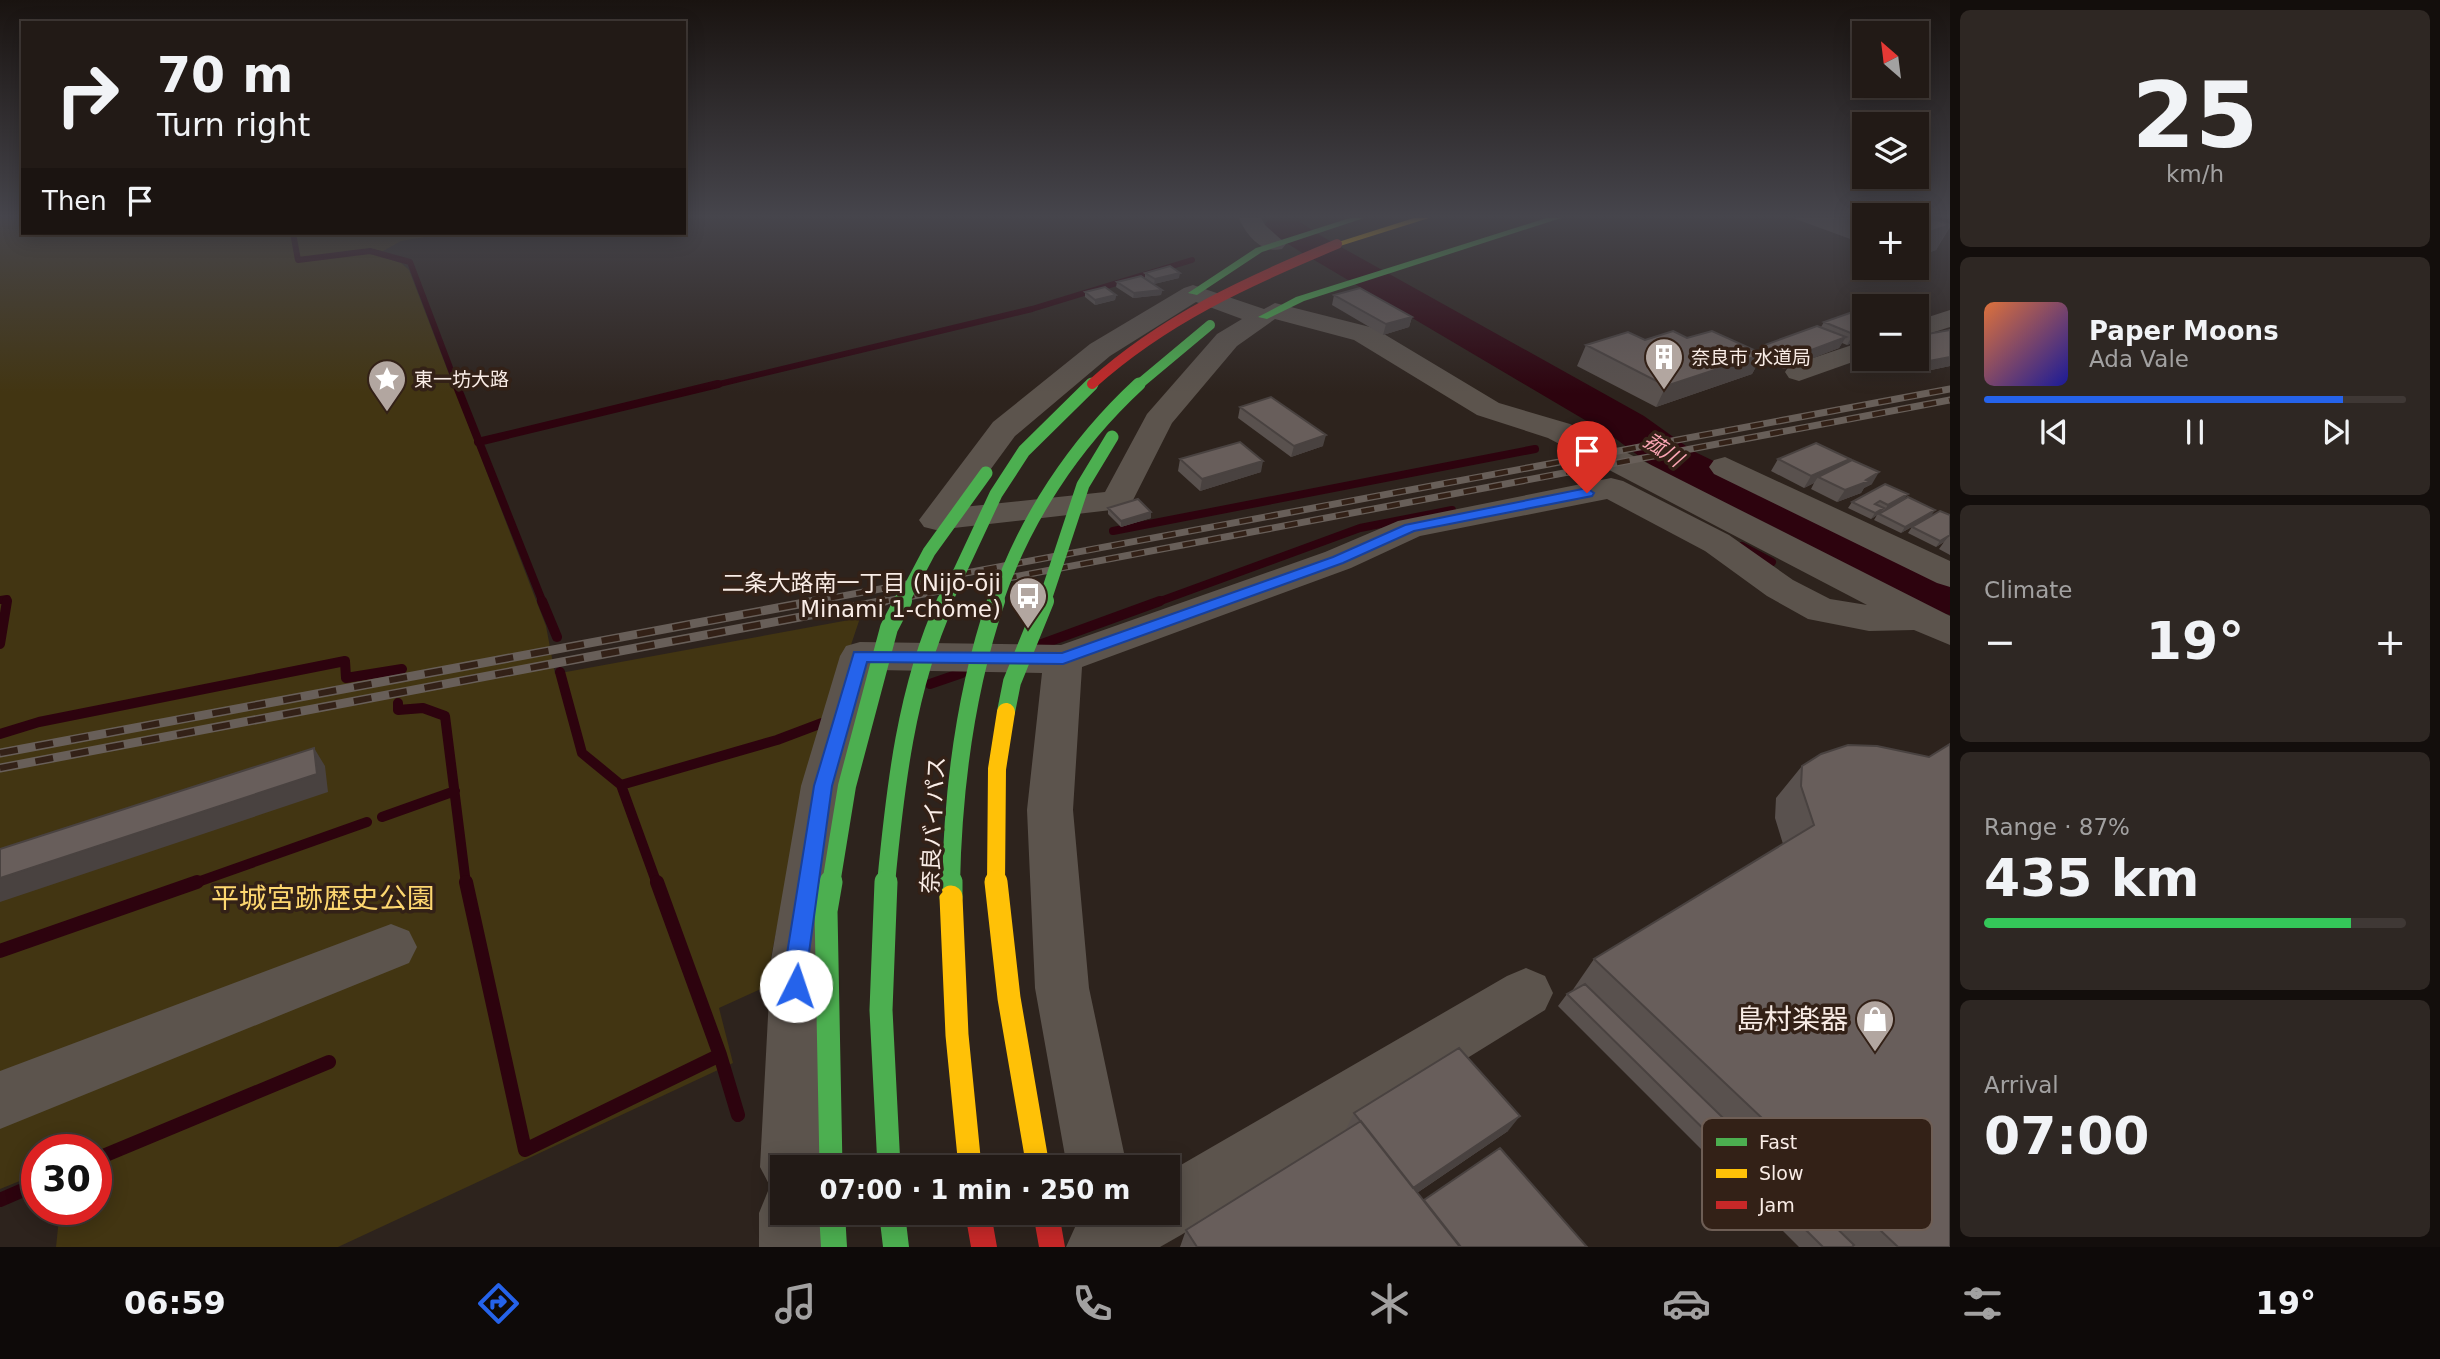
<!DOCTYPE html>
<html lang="en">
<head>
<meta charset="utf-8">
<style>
  body { margin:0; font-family:"DejaVu Sans","Noto Sans JP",sans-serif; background:#2e2723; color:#f1f3f6; height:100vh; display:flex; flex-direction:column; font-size:26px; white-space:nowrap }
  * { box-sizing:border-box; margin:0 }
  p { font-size:23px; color:#a2a1a1 }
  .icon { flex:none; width:38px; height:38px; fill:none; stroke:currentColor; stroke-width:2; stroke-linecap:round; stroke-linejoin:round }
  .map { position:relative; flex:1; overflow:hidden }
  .details { display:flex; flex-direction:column; gap:10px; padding:10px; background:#130e0c; width:490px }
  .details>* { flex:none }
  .guide { position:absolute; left:21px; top:21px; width:665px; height:214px; border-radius:0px; box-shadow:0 4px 18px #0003,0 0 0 2px #3f3835; background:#221a16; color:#f1f3f6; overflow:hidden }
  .needle { width:46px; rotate:332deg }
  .controls { position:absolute; left:1852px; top:21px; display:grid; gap:14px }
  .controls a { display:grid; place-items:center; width:77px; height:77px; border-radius:0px; background:#221a16; box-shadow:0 4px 18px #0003,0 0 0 2px #3f3835; font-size:35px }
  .speed { position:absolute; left:21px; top:1134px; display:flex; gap:14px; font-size:35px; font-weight:700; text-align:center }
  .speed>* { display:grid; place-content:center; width:91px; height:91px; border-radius:50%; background:#221a16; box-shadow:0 4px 18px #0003,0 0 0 2px #3f3835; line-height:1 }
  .speed .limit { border:10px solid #d22; background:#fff; color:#111 }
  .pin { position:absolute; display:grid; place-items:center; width:60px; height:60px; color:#fff; margin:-72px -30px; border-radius:50% 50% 50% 0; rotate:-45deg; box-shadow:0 0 7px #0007 }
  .pin .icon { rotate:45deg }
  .me { position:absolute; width:77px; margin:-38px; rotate:4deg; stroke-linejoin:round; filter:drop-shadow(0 0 5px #0008) }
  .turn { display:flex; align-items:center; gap:24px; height:147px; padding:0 21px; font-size:32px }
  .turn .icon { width:91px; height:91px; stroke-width:2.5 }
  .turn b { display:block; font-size:49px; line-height:60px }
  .then { display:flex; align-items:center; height:66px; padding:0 21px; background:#0003; gap:14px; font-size:26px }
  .big { font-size:52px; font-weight:700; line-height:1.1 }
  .details .widget { flex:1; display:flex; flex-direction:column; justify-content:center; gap:10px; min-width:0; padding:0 24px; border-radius:10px; background:#2e2723 }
  .details .dial { align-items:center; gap:0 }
  .dial b { font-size:91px; line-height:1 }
  .song { display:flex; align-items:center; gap:21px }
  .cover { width:84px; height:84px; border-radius:10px; background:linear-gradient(135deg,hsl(20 70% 55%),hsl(240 70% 35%)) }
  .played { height:7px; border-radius:4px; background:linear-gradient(90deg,#2563eb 85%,#3f3835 85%) }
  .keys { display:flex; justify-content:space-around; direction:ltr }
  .heat { display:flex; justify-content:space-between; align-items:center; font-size:38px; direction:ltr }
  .charge { height:10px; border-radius:5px; background:linear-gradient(90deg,#34c759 87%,#3f3835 0) }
  .trip { position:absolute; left:770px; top:1155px; width:410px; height:70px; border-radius:0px; background:#221a16; box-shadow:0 4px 18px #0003,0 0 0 2px #3f3835; font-weight:700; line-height:70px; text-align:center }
  .menu { display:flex; height:112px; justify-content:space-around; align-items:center; background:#0e0a09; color:#a2a1a1 }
  .menu .icon { width:49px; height:49px }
  .menu .current { color:#2563eb }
  .menu b { font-size:32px; color:#f1f3f6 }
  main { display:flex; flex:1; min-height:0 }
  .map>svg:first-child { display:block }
</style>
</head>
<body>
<main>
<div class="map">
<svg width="1950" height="1247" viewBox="0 0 1950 1247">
  <rect width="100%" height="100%" fill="#2d231d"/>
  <path fill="#423512" d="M0 218H23V233H449L401 241 376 255 401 263 409 270 546 626 555 674 860 618 808 773 765 987 719 1008 733 1063 338 1247H56L60 1209H96V1150H37V1174L0 1189Z"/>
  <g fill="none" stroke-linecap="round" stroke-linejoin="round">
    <path stroke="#2d030e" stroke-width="6" d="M293 233 298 260 370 251 410 262 457 386
      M711 386 1032 309 1192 260"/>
    <path stroke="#2d030e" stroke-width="8" d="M456 384 543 603
      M478 442 718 384
      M1113 531 1535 449
      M1742 546 1772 562
      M0 600 7 599 6 603
      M1155 603 1360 528 1452 510"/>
    <path stroke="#2d030e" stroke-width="10" d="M542 601 557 637
      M0 644 7 601
      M1042 644 1160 601
      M560 672 582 753 621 785 657 884
      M930 684 962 673
      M398 703V710L423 708 445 716 466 884
      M0 734 39 722 345 661 346 678 402 669
      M621 785 777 740 822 723
      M382 817 455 791
      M192 884 367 822"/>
    <path stroke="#2d030e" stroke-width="14" d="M466 882 525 1150 720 1055
      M657 882 720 1055 738 1115
      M0 951 197 882
      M96 1159 329 1062
      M0 1200 37 1184"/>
    <path fill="#2d030e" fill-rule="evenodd" d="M1268 218H1302L1300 222 1323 237 1644 416 1693 451 1950 575V615L1930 610 1659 471 1612 436 1299 251 1270 232 1265 225Z"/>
    <path fill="#5c544d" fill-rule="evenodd" d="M1239 218H1261L1265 225 1286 244 1282 249C1262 254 1246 235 1239 218Z
      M1193 285 1264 309 1275 303 1374 328 1499 403 1570 424 1950 616V645L1914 630 1869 631 1808 619 1767 596 1705 551 1607 499 1420 536 1351 568 1082 667 1073 810 1089 988 1127 1167H1067L1035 988 1027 810 1042 673 876 670 845 786 823 960 820 1167H782V1213H821L823 1247H759V1213L768 1191 772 1190 760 1167 771 960 801 786 840 656 846 646 860 642 1061 645 1325 552 1398 521 1611 478 1623 481 1729 535 1793 580 1830 599 1867 605 1548 438 1477 415 1354 340 1275 319 1237 346 1172 423 1129 508 936 530 924 527 919 520 993 422 1090 344 1184 288ZM1196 302 1242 319 1217 334 1147 414 1105 492 963 507 1015 436 1110 356Z
      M1950 310V327L1916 338V321Z
      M1864 341V358L1799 381 1789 378 1785 372 1789 366Z
      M1725 457 1950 561V587L1937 583 1714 474 1709 467 1714 460Z
      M391 924 409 931 417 947 409 963 0 1129V1071Z
      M1526 968 1545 976 1553 993 1545 1010 1181 1235 1160 1247H1066L1076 1225 1097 1213H1167V1173L1507 976Z"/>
    <path fill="#4caf50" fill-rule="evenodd" d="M1350 218H1364L1262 252 1197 295 1188 293 1256 248Z
      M1547 218H1561L1304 301 1267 319 1258 317 1296 297Z
      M819 1213H845L847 1247H821Z
      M879 1213H905L909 1247H883Z"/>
    <path fill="#ffc107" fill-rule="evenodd" d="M1414 218H1429L1340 246 1332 244Z"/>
    <path fill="#c62828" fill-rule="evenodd" d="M965 1213H991L997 1247H971Z
      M1033 1213H1059L1065 1247H1039Z"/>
    <defs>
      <path id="rail-far1" d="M805 603 1950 389
        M876 603 1950 400"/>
      <path id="rail" d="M0 753 815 601
        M0 768 885 601"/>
    </defs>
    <use href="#rail-far1" stroke="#685f59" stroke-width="7"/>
    <use href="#rail" stroke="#685f59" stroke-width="9"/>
    <use href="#rail-far1" stroke="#332117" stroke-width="4.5" stroke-dasharray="13" stroke-linecap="butt"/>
    <use href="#rail" stroke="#332117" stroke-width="6" stroke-dasharray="18" stroke-linecap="butt"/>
    <path stroke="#4caf50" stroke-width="10" d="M1090 386 1092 384
      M1137 386 1210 325"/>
    <path stroke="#4caf50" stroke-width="13" d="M902 603 929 552 986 473
      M945 603 996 494 1024 451 1092 384
      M996 603C1024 520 1074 444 1139 384
      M1044 603 1083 485 1112 437"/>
    <path stroke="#4caf50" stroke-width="18" d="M1006 712 1012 682 1045 601
      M831 884 847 786 889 628 903 601
      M886 884C895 789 906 688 946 601
      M951 884C953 786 965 693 996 601"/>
    <path stroke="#4caf50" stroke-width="23" d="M831 882 826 911 831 1167
      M886 882 881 1010 889 1167
      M951 897V882"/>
    <path stroke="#ffc107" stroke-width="18" d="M996 884 997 769 1006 712"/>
    <path stroke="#ffc107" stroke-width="23" d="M996 882 1009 998 1038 1167
      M951 897 957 1035 970 1167"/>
    <path stroke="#c62828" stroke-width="10" d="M1092 384C1164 319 1248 281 1337 244"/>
  </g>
  <path fill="#59514e" d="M1793 218H1864V244Z
    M1916 218H1937L1936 220 1950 224V227L1936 250 1916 257Z
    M1145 273 1179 278 1154 284 1145 278Z
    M1117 282 1162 290 1161 295 1133 298 1116 287Z
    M1085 292 1116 295 1115 300 1095 305 1085 297Z
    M1334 295 1412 317 1409 327 1383 335 1332 305Z
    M1864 308V338L1847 345 1842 343 1839 348 1784 369 1760 359 1752 374 1656 407 1577 366 1586 345 1687 338 1759 352 1762 346 1821 327 1824 322Z
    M1950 330V366L1917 373 1883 359H1916Z
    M1240 407 1323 446 1291 457 1238 418Z
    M1180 459 1261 472 1200 491 1178 471Z
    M1778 459H1850L1847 462 1872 484 1864 488 1861 493 1837 502 1811 489 1814 483 1804 488 1771 471Z
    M1904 499 1931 516 1901 533 1874 520 1877 515 1871 519 1848 508 1852 502Z
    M1108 508 1151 512V518L1121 527 1108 514Z
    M1950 515V555L1939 549 1944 542 1936 547 1908 533 1912 527Z
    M1802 766 1950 1247H1799L1558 1006 1567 994 1572 991 1594 959 1783 844 1775 818 1776 798Z
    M1354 1113 1508 1131 1417 1193 1424 1201 1587 1247H1180L1186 1230 1347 1130 1346 1129Z"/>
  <path fill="#494240" d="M1916 218H1937L1929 232 1950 225 1936 250 1916 257V246L1923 234Z
    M1180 273 1179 278 1154 284 1155 279Z
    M1162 290 1161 295 1133 298 1134 293Z
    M1116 295 1115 300 1095 305V300Z
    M1412 317 1409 327 1383 335 1386 324Z
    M1864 330V338L1847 345 1853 334Z
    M1846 337 1839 348 1784 369 1790 358Z
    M1763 354 1752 374 1656 407 1666 386Z
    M1950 357V366L1917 373 1924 362Z
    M1326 435 1323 446 1291 457 1294 446Z
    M1850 459 1842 470 1818 477 1814 483 1804 488 1811 476Z
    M1263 461 1261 472 1200 491 1202 479Z
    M1879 472 1872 484 1864 488 1861 493 1837 502 1845 490Z
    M1908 494 1903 500 1884 511 1888 505Z
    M1884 508 1880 514H1879L1871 519 1875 513Z
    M1935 510 1931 516 1901 533 1905 527Z
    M1151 512V518L1121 527V521Z
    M1948 537 1944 542 1936 547 1940 541Z
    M314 748 325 766 328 792 0 902V878Z
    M1520 1116 1508 1131 1402 1203 1413 1188Z"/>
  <path fill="#685e5b" stroke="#494240" stroke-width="2" d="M1916 218H1932L1950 225 1923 234 1916 231Z
    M1170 266 1180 273 1155 279 1145 273Z
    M1141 276 1162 290 1134 293 1117 282Z
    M1105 287 1116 295 1095 300 1085 292Z
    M1360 288 1412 317 1386 324 1334 295Z
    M1875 304 1881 306H1868Z
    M1864 308V330L1853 334 1824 322Z
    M1817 326 1846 337 1790 358 1762 346Z
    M1950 330V357L1924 362 1916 359V336Z
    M1673 331 1687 338 1712 331 1763 354 1666 386 1586 345 1628 332 1645 340Z
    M1271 397 1326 435 1294 446 1240 407Z
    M1240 442 1263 461 1202 479 1180 459Z
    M1816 443 1850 459 1811 476 1778 459Z
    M1852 460 1879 472 1866 480 1869 481 1845 490 1818 477Z
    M1885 484 1908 494 1888 505 1880 501 1875 504 1884 508 1875 513 1852 502Z
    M1908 497 1935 510 1905 527 1879 514Z
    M1138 499 1151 512 1121 521 1108 508Z
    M1940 511 1950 515V535L1940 541 1912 527Z
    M1950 744V1247H1898L1594 959 1814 825 1801 786 1802 766 1821 754 1848 745 1877 746 1929 757Z
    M314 748 317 774 0 878V849Z
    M1585 984 1854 1245 1852 1247H1823L1567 994Z
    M1459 1048 1520 1116 1413 1188 1354 1113Z
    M1361 1121 1460 1247H1197L1186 1230Z
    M1500 1148 1587 1247H1461L1424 1200Z"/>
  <linearGradient id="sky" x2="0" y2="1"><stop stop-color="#191310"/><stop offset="0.55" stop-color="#46454c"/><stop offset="1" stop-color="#46454c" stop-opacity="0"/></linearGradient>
  <rect width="1950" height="393" fill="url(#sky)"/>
  <path fill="#2563eb" stroke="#184099" stroke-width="2" d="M1587 488 1594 493 1592 496 1414 531 1343 563 1063 664 867 662 832 786 808 960 804 993 796 996 788 993 785 986 786 960 814 786 854 652 1062 653 1333 557 1405 525Z"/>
  <defs>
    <symbol id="building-pin" viewBox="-11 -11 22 30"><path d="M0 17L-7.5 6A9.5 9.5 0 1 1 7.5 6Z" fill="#b2a6a0" stroke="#332117"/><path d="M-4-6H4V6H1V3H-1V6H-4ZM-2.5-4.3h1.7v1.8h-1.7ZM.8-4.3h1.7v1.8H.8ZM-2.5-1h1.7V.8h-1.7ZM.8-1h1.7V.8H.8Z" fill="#fff"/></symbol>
    <symbol id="sight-pin" viewBox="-11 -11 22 30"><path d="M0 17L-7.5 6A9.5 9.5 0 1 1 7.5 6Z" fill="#b2a6a0" stroke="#332117"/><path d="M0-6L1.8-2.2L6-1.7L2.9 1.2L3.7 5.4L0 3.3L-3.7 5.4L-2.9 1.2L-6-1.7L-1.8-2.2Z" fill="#fff"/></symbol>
    <symbol id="bus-pin" viewBox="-11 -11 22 30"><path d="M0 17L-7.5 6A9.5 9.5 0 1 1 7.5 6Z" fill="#b2a6a0" stroke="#332117"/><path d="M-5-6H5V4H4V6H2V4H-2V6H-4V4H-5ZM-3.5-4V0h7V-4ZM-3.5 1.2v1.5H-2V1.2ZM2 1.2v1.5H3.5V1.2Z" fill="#fff"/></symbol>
    <symbol id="shop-pin" viewBox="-11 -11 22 30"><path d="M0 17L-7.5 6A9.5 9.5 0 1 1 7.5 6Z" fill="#b2a6a0" stroke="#332117"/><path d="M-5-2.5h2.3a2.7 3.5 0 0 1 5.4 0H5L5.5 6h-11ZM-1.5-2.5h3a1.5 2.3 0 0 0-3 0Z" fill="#fff"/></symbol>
  </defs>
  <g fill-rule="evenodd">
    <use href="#building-pin" x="1642" y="335" width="44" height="60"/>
    <use href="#sight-pin" x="365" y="357" width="44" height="60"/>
    <use href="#bus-pin" x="1006" y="574" width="44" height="60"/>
    <use href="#shop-pin" x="1853" y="997" width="44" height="60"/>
  </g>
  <g text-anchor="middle" stroke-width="7" stroke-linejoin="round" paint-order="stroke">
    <g font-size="19" fill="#f9ece6" stroke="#332117" text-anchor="start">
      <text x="1691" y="364">奈良市 水道局</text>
      <text x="414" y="386">東一坊大路</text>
    </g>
    <g font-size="21" font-style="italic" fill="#fba5b4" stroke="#332117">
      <text transform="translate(1663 450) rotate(34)" y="7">菰川</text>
    </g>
    <g font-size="23" fill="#f9ece6" stroke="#332117" text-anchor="end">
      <text x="1001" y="591">二条大路南一丁目 (Nijō-ōji<tspan x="1001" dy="26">Minami 1-chōme)</tspan></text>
    </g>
    <g font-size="23" fill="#f9ece6" stroke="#332117">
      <text transform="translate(933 825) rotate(-87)" y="8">奈良バイパス</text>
    </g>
    <g font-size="28" fill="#fdd770" stroke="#332117">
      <text x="323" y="908">平城宮跡歴史公園</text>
    </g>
    <g font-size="28" fill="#f9ece6" stroke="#332117" text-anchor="end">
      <text x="1848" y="1029">島村楽器</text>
    </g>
  </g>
  <rect x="1702" y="1118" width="230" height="112" rx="10" fill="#332117" stroke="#6e5e55" stroke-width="2"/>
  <rect x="1716" y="1138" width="31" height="8" fill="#4caf50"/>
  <rect x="1716" y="1169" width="31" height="9" fill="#ffc107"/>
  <rect x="1716" y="1201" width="31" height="8" fill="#c62828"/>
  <g font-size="19" fill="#f9ece6">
    <text x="1759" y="1149">Fast</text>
    <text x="1759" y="1180">Slow</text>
    <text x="1759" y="1212">Jam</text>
  </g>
</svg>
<div class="controls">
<a><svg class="needle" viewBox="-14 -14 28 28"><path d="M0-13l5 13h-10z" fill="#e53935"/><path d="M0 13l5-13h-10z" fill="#a2a1a1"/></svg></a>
<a><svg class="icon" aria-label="layers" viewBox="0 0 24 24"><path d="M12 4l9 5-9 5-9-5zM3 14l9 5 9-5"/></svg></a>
<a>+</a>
<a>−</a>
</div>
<div class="speed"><div class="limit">30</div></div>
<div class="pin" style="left:1587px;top:493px;background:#d93025"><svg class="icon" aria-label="arrive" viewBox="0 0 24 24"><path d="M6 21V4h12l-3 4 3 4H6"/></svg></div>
<svg class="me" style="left:796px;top:986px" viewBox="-20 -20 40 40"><circle r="19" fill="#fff"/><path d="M0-13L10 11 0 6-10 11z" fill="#2563eb"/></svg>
<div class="trip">07:00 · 1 min · 250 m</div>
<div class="guide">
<div class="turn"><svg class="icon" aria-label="right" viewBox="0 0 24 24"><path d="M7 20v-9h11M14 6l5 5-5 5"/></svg><div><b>70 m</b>Turn right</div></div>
<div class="then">Then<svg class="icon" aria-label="arrive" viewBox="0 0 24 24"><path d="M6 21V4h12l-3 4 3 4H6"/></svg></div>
</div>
</div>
<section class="details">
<div class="widget dial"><b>25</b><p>km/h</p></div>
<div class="widget">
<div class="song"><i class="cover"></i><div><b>Paper Moons</b><p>Ada Vale</p></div></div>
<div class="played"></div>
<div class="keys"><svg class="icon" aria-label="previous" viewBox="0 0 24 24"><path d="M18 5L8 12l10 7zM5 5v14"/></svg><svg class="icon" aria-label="pause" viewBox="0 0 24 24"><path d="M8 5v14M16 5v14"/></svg><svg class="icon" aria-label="next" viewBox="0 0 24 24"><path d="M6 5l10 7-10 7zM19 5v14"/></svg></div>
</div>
<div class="widget"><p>Climate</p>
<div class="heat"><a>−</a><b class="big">19°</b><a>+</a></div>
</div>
<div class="widget"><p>Range · 87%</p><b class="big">435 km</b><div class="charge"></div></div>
<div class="widget"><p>Arrival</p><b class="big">07:00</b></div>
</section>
</main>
<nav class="menu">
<b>06:59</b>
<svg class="icon current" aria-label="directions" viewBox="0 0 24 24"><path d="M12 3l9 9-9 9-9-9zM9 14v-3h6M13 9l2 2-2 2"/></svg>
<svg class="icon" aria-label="music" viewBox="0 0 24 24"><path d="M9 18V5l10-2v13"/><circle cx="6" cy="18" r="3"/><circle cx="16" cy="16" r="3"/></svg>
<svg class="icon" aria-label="phone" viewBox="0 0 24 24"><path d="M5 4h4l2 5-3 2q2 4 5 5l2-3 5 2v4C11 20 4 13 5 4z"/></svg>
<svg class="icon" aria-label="climate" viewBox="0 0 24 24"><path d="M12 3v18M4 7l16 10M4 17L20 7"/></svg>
<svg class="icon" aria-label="car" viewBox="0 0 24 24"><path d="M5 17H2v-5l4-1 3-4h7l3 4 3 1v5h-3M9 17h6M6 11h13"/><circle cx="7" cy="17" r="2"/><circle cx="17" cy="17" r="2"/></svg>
<svg class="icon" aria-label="filters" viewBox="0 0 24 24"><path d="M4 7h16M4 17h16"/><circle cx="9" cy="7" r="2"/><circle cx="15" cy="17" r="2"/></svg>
<b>19°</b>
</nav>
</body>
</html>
